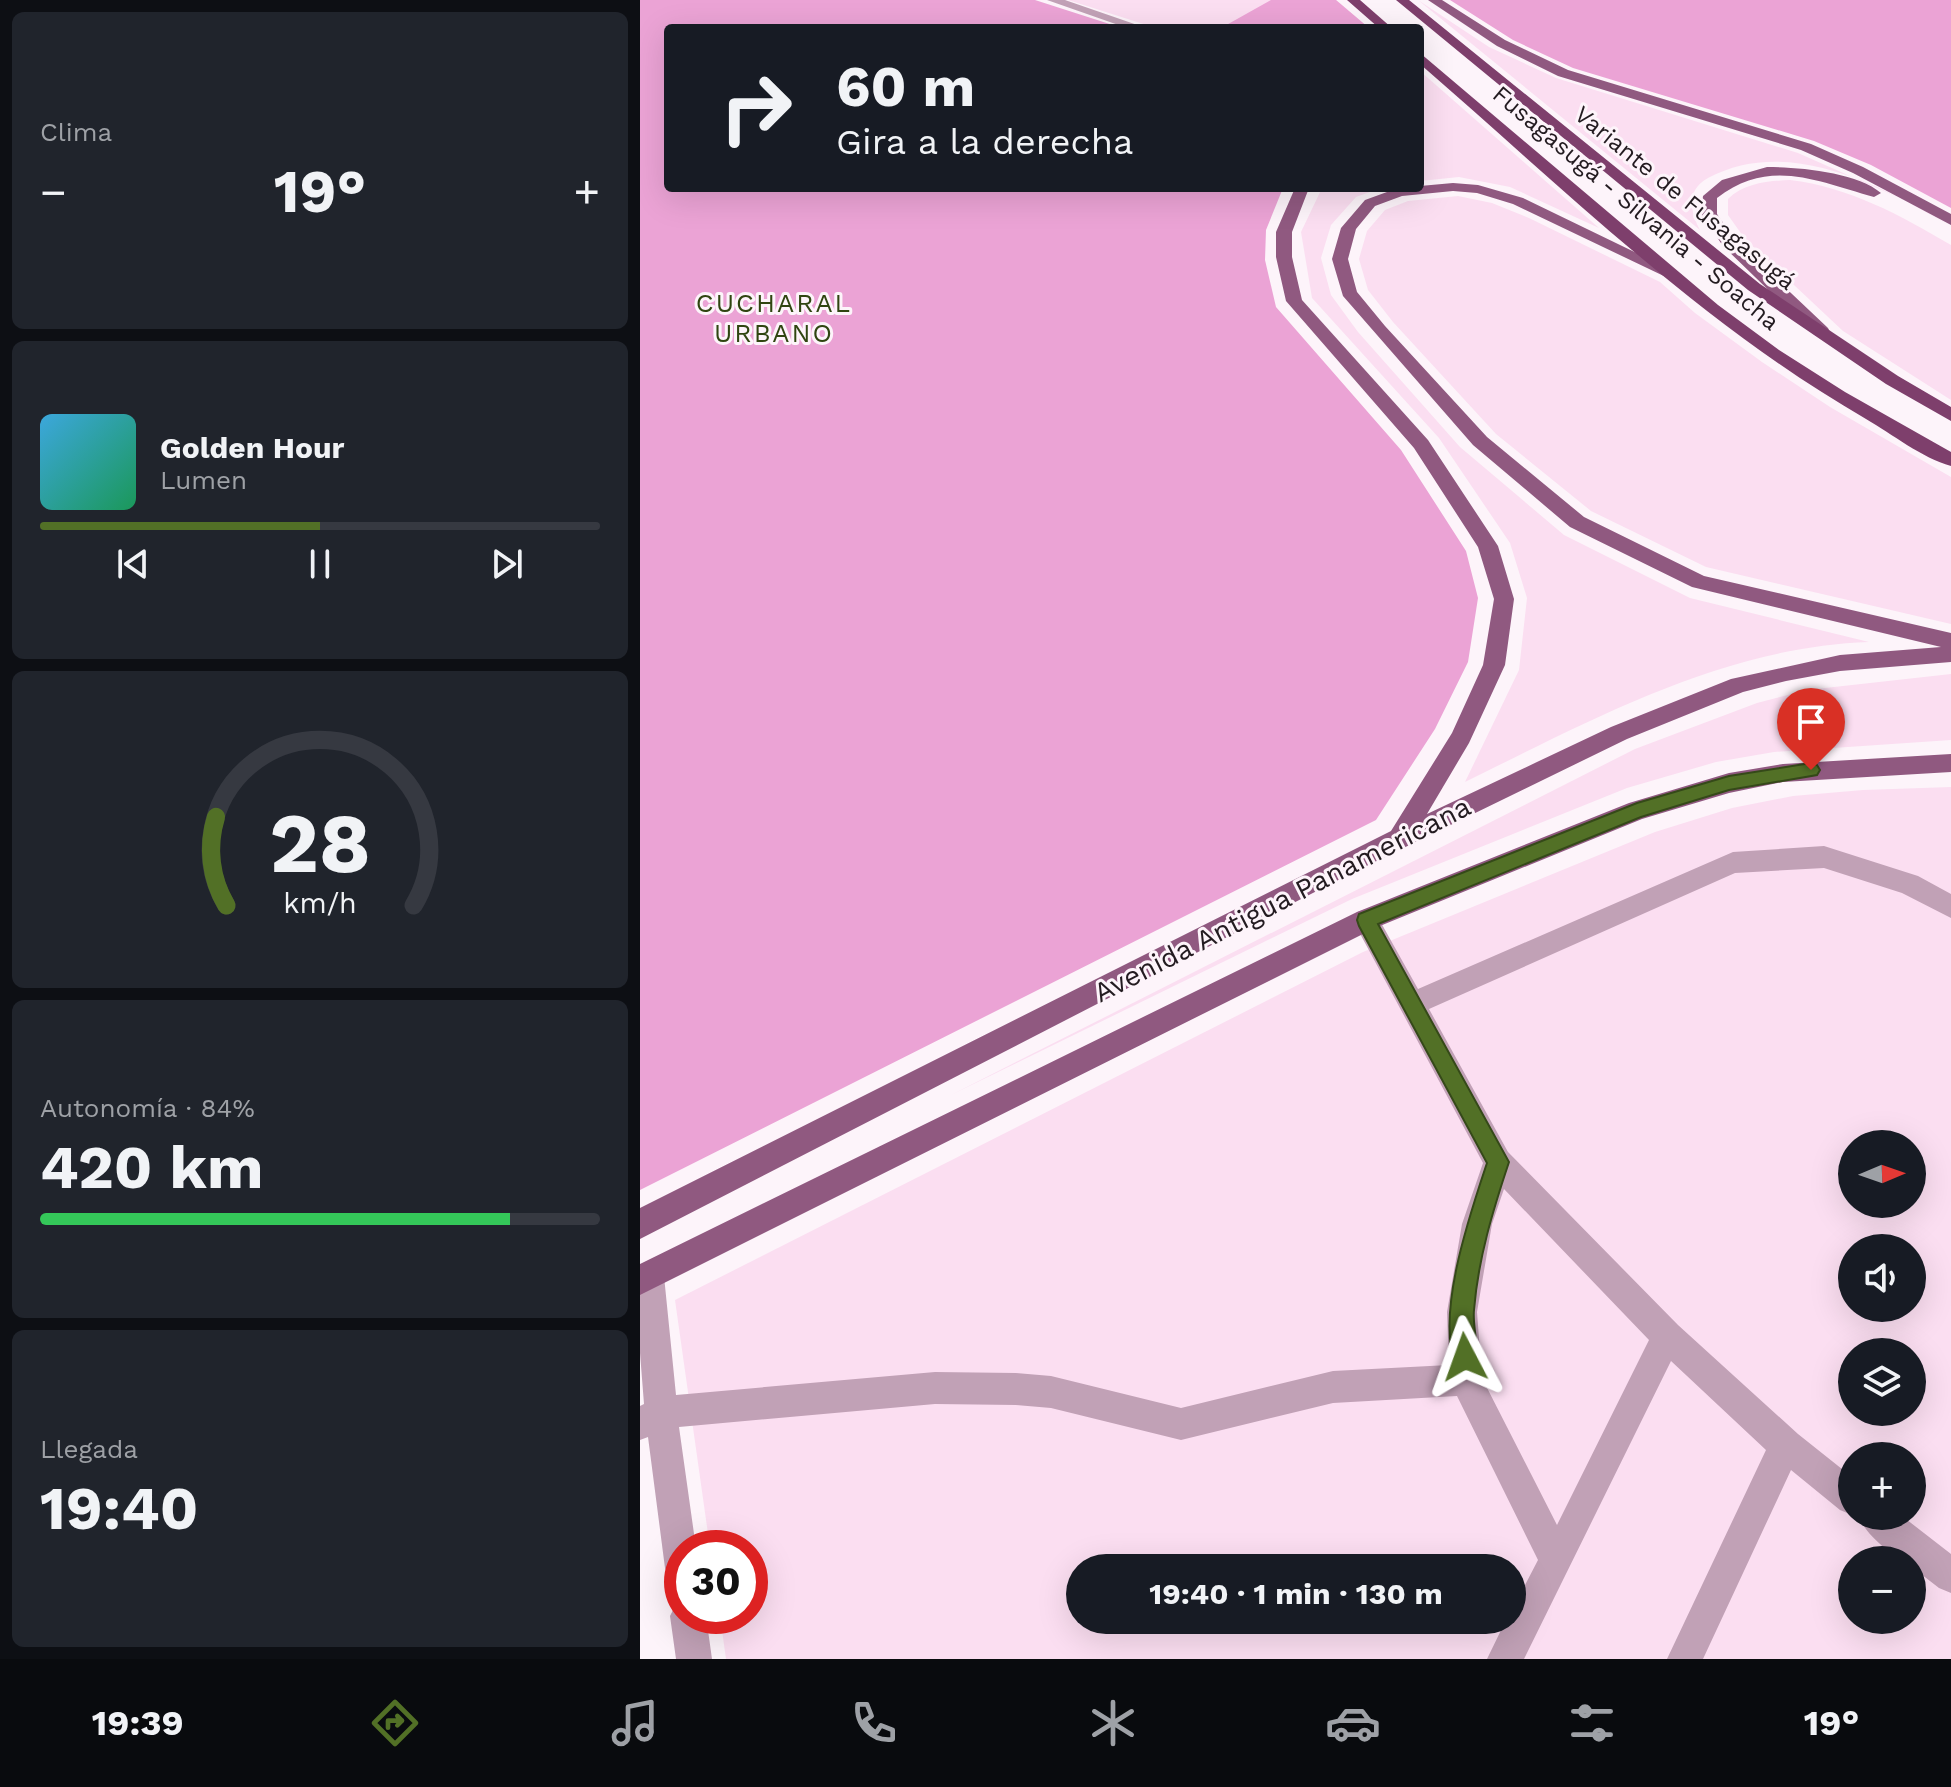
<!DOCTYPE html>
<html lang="es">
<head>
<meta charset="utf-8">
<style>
  body { margin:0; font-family:"Work Sans",sans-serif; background:#20242c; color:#f1f3f6; height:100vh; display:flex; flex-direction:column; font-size:30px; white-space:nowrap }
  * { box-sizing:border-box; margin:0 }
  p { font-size:26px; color:#9ea1a6 }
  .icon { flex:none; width:44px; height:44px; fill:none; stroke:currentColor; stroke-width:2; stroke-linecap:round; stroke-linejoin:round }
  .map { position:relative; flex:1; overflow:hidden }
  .side { display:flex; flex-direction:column; gap:12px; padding:12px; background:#0d0f14; width:640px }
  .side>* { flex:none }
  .hud { position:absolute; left:24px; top:24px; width:760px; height:168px; border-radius:8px; box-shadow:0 8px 32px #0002; background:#171b24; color:#f1f3f6; overflow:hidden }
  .needle { width:52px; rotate:88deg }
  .buttons { position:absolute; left:1198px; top:1130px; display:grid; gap:16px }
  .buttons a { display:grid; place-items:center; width:88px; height:88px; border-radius:50%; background:#171b24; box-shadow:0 8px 32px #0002; font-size:40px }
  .speed { position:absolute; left:24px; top:1530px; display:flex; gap:16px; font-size:40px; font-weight:700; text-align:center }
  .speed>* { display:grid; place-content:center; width:104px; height:104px; border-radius:50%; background:#171b24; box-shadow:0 8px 32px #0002; line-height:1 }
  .speed .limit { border:12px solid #d22; background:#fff; color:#111 }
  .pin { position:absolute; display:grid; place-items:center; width:68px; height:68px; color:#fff; margin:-82px -34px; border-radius:50% 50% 50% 0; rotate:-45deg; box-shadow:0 0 8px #0007 }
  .pin .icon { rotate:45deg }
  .me { position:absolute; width:88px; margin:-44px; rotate:356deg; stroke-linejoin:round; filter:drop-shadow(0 0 6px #0008) }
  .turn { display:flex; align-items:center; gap:28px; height:168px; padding:0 40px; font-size:36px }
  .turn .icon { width:104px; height:104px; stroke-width:2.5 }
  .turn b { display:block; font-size:56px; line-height:68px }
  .big { font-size:60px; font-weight:700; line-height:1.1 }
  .side .widget { flex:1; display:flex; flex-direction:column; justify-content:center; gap:12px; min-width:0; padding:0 28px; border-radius:12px; background:#20242c }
  .side .dial { align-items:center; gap:0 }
  .dial svg { height:208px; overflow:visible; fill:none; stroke:#363941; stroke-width:7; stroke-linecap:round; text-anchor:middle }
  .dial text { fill:#f1f3f6; stroke:none }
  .song { display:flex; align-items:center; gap:24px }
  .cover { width:96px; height:96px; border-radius:12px; background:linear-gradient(135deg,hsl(200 70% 55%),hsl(150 70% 35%)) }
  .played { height:8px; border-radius:4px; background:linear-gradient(90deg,#527026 50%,#363941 50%) }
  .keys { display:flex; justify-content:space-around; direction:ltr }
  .heat { display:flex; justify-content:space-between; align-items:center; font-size:44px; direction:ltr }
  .charge { height:12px; border-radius:6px; background:linear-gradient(90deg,#34c759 84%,#363941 0) }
  .trip { position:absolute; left:426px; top:1554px; width:460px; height:80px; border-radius:40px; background:#171b24; box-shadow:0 8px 32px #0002; font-weight:700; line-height:80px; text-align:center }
  .menu { display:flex; height:128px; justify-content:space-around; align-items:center; background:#090b0e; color:#9ea1a6 }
  .menu .icon { width:56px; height:56px }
  .menu .current { color:#527026 }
  .menu b { font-size:36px; color:#f1f3f6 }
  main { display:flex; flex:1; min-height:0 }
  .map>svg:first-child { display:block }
</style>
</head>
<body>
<main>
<section class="side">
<div class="widget"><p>Clima</p>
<div class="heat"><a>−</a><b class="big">19°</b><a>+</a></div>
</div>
<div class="widget">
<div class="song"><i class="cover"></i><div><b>Golden Hour</b><p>Lumen</p></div></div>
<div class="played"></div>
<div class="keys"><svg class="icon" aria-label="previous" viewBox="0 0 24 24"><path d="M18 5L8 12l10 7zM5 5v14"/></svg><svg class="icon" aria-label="pause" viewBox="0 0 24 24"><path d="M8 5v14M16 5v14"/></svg><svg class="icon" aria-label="next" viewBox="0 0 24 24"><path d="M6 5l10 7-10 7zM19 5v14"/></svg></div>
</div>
<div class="widget dial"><svg viewBox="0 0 100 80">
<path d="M14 69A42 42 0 1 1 86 69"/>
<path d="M14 69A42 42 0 0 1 10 35" stroke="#527026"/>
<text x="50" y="56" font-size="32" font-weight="700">28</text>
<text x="50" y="72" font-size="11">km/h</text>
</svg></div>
<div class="widget"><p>Autonomía · 84%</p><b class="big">420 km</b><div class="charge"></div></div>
<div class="widget"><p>Llegada</p><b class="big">19:40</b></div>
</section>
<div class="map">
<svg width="1311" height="1659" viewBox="0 0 1311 1659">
  <rect width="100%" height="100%" fill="#fdf4fa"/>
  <path fill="#fbdef1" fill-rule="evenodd" d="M428 0H696L729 28H516Z
    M778 0 849 47 916 78 1158 153 1262 199 1311 226C1242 186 1148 135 1068 178 1046 190 1050 211 1060 230Z
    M780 71 959 228 870 187 819 177 780 181Z
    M1150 180C1209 187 1260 215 1311 245V400L1203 331 1105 239 1088 215V199C1104 183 1128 181 1150 180Z
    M682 188H741L716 197 691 225 681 258 691 295 718 332 820 447 924 535 1050 598 1229 642C1084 647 953 719 825 782L879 670 887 598 870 543 799 438 672 298 661 232Z
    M818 196 852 203 889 218 1020 282 1055 313 1122 362 1190 407 1311 477V624L1066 567 951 511 856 434 753 322 728 290 719 259 727 231 745 210 768 201Z
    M1311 674V740L1134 752 1076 762 987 788 712 899 311 1095 995 749 1117 703 1167 690Z
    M1311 787V1659H86L80 1616H110V1548H70L35 1300 723 952 1015 832 1092 808 1153 796 1223 790ZM1212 1144H1272V1204H1212ZM1212 1248H1272V1308H1212ZM1212 1352H1272V1412H1212ZM1212 1456H1272V1516H1212ZM1212 1560H1272V1620H1212ZM440 1568H872V1620H440Z"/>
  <path fill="#eba3d5" d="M0 0H395L482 28H28V188H643L626 230 625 260 636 307 761 450 826 551 838 598 828 662 795 729 736 820 0 1190Z
    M631 0H696L729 28H581Z
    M810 0H1311V208L1231 165 1174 141 933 68 873 40Z"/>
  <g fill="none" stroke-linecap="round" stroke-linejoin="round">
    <path fill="#c1a1b6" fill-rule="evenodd" d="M407 0H425L506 28H487Z
      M1184 846 1278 876 1311 894V918L1262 893 1184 868 1095 873 789 1009 868 1152 1038 1325 1158 1434 1212 1477V1515L1200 1510 1151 1470 1063 1659H1027L1126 1450 1031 1361 884 1659H847L866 1620H872V1610L898 1560 817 1396 693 1403 541 1440 411 1408 376 1405 295 1404 39 1427 56 1548H42V1585L30 1580 25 1568 8 1437 0 1440V1406L4 1404 0 1353V1265L9 1261 20 1265 24 1276 36 1395 295 1372 376 1373 411 1376 541 1408 693 1371 809 1365 807 1312 822 1224 843 1163 717 928 713 920 717 912 726 909 735 912 778 989 1093 852ZM864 1189 1009 1340 917 1525 842 1378 837 1312 852 1224Z
      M1218 1516H1262L1311 1554V1593L1299 1588 1272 1567V1560C1253 1560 1225 1533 1218 1516Z
      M42 1601V1616H66L72 1659H36L30 1616 36 1604Z"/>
    <path fill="#905980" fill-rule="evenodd" d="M788 0H802L865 40 928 70 1171 144 1223 167 1311 214V225L1213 173 1161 150 918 76 857 46Z
      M1127 167C1158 167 1217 172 1241 193L1234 197C1178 182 1130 157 1077 198V214L1095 240 1188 328 1190 332 1188 336H1176L1083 246 1061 214 1063 196 1082 180Z
      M813 183 838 185 883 198 1042 275 1034 280 1028 278 873 204 837 193 813 191 762 196 735 206 716 229 708 259 717 292 745 326 847 437 944 517 1064 576 1311 633V662L1200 671 1146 681 1103 692 987 739 708 875 0 1239V1208L751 831 812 733 843 665 854 599 838 547 774 448 646 301 636 257V232L655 188H669L652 232V257L662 300 788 440 858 546 874 599 865 665 829 743 787 814 971 727 1091 679 1200 655 1301 647 1052 587 930 527 833 445 703 296 692 259 701 228 725 200 758 188Z
      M1311 754V772L1143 782 1089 793 1002 819 735 928 0 1295V1264L717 912 989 803 1089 773 1143 764Z"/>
    <path fill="#7e3f6c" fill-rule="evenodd" d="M707 0H720L752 28H739Z
      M756 0H769L1120 284 1258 376 1311 407V421L1246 384 1108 290Z
      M780 53 1078 305 1139 350 1205 392 1311 452V466C1282 458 1252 434 1226 419 1061 324 923 188 780 64Z"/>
  </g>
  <path fill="#527026" stroke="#354919" stroke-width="2" d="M1171 763 1177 765 1180 770 1177 775 1089 790 1001 817 738 924 869 1162C853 1210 838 1259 834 1310 832 1328 841 1348 833 1366L825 1369 816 1366C795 1315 830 1214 847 1163L719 926 717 920 719 914 997 803 1089 776Z"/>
  <g text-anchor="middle" stroke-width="6" stroke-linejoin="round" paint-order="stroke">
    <g font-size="24" fill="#231b20" stroke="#fdf4fa">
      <text transform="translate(1045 198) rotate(39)" y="8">Variante de Fusagasugá</text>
      <text transform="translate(996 208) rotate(40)" y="8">Fusagasugá - Silvania - Soacha</text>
    </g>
    <g font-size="26" letter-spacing="2" fill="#304511" stroke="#fdf4fa">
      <text x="134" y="312">CUCHARAL<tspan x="134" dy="30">URBANO</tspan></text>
    </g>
    <g font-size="28" fill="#231b20" stroke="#fdf4fa">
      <text transform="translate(642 899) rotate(-27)" y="10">Avenida Antigua Panamericana</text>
    </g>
  </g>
</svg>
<div class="buttons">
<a><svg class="needle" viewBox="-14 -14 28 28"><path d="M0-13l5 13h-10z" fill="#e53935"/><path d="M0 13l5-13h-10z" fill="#9ea1a6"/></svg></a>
<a><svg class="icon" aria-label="sound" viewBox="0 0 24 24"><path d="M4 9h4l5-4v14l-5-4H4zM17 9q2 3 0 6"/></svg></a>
<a><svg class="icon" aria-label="layers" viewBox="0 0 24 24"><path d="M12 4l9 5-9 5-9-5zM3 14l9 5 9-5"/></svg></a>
<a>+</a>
<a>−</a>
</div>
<div class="speed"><div class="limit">30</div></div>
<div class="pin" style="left:1171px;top:770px;background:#d93025"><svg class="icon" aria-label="arrive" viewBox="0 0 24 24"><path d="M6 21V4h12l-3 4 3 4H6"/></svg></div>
<svg class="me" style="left:825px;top:1357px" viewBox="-20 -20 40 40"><path d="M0-17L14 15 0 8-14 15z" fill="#527026" stroke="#fff" stroke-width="4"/></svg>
<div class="trip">19:40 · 1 min · 130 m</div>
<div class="hud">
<div class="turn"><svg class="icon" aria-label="right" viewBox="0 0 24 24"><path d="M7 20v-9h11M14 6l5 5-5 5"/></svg><div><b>60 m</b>Gira a la derecha</div></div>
</div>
</div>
</main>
<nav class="menu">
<b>19:39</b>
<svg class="icon current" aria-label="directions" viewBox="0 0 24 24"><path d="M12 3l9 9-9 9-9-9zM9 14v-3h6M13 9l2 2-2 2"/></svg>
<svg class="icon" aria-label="music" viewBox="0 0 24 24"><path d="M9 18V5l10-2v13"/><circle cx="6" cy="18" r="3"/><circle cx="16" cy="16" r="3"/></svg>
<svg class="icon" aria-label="phone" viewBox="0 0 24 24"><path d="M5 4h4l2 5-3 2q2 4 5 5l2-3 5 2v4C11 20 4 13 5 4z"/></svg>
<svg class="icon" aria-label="climate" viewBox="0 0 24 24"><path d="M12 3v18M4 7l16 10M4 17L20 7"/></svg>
<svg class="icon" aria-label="car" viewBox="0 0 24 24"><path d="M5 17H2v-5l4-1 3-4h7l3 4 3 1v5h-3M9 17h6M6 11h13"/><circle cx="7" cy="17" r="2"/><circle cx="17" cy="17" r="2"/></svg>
<svg class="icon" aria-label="filters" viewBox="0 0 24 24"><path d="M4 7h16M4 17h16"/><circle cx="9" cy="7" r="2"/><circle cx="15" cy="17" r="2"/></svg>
<b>19°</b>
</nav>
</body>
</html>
